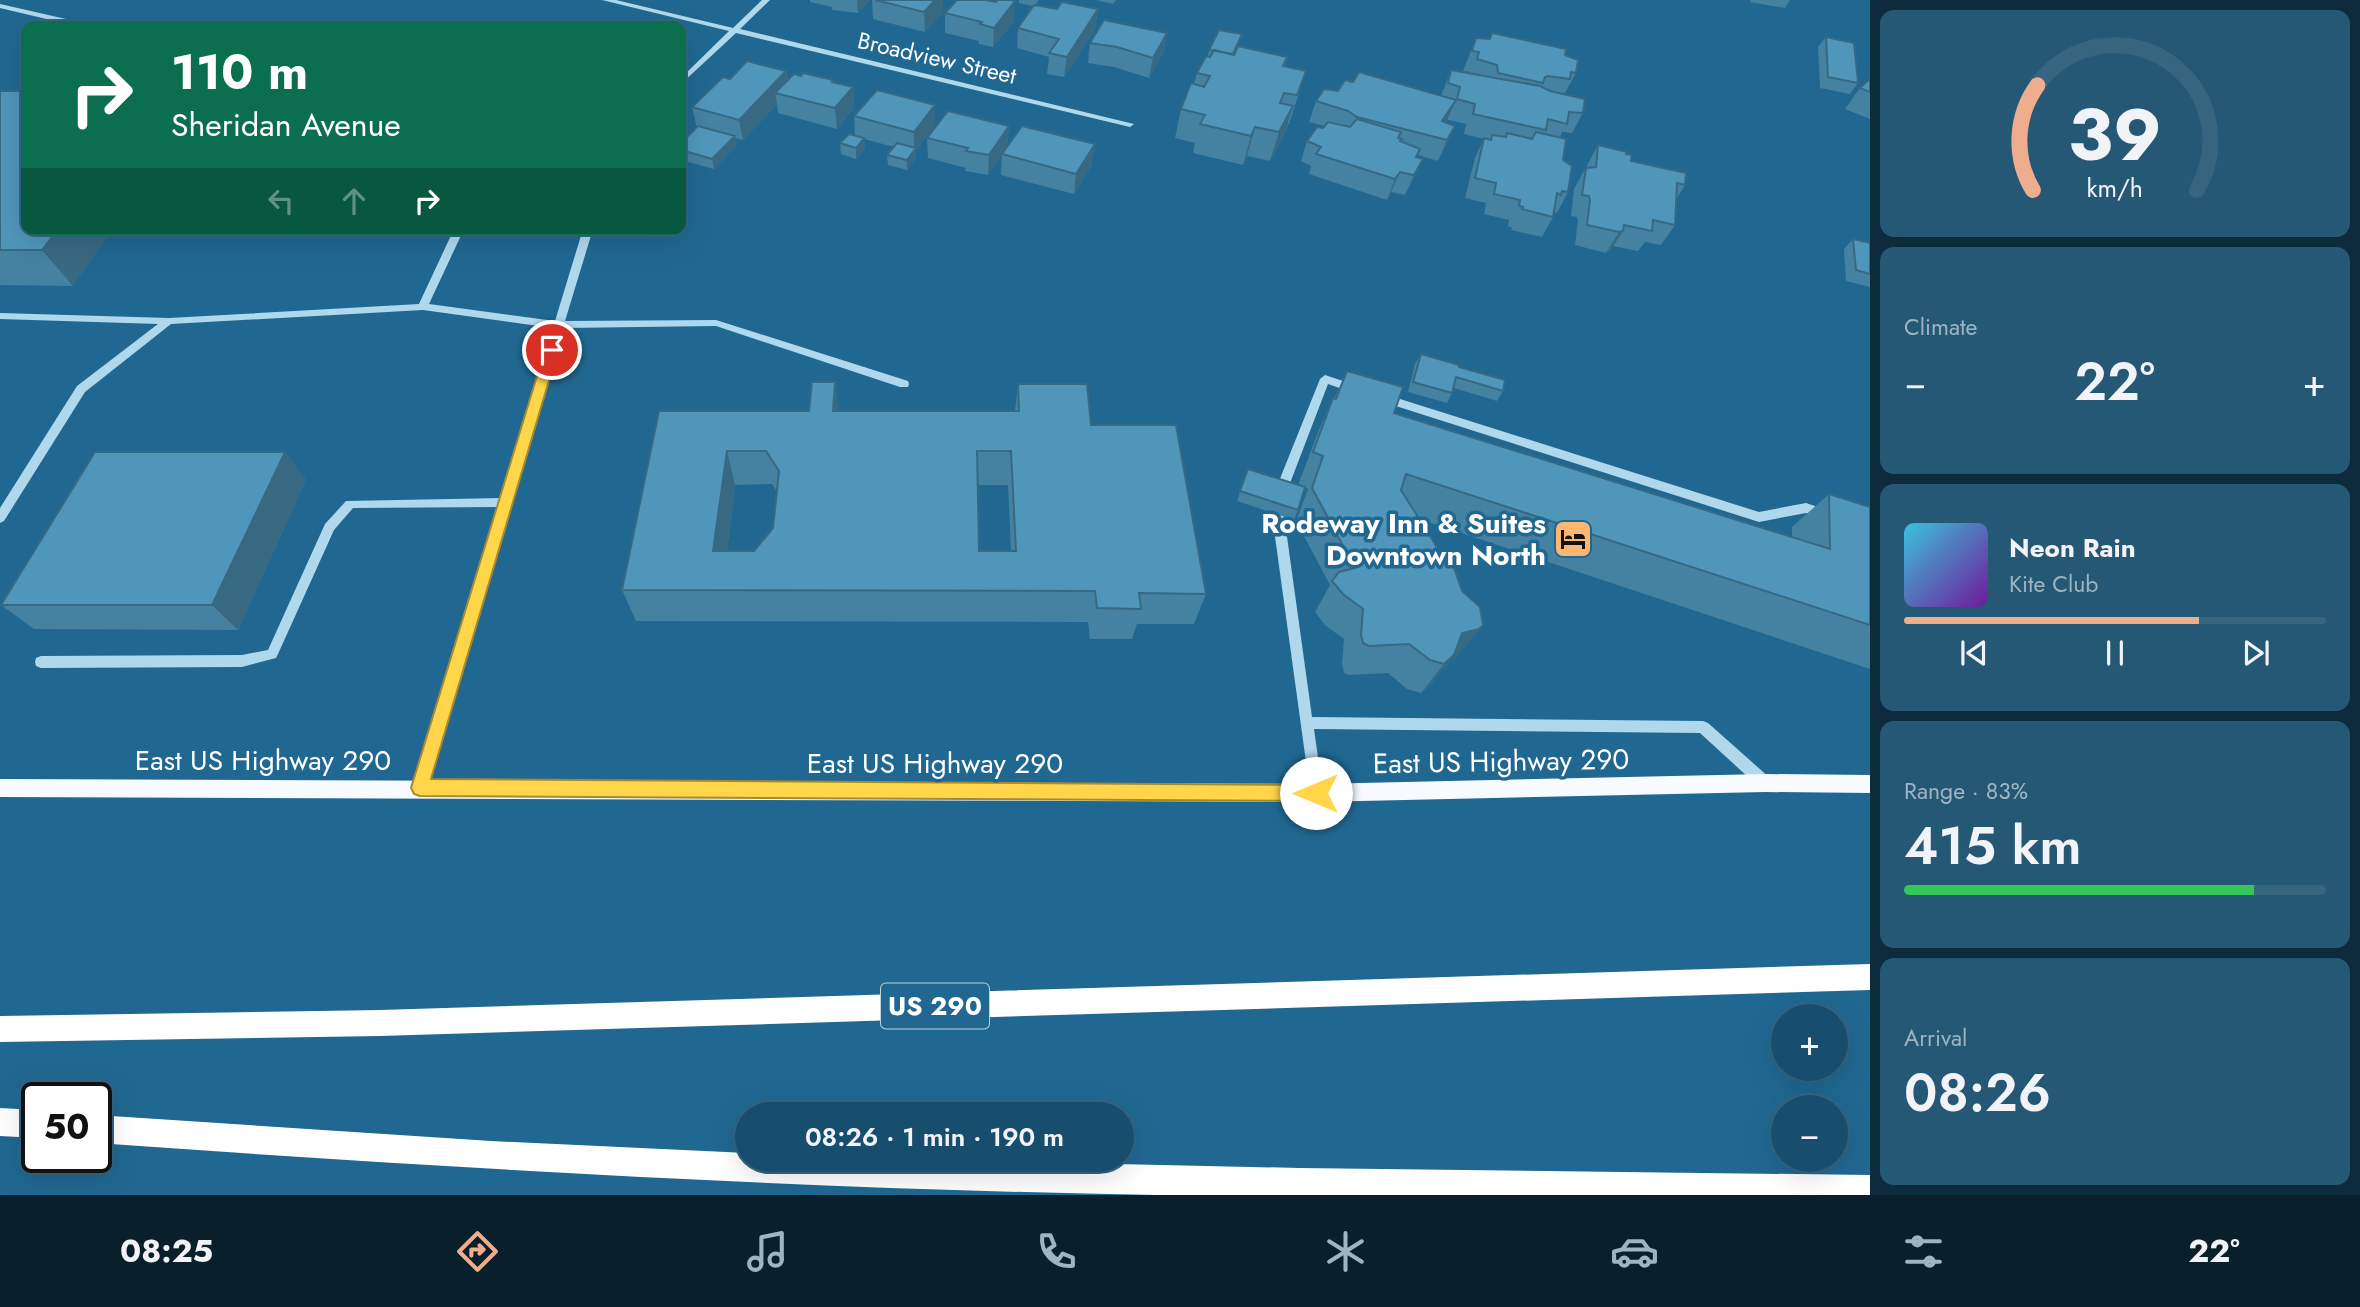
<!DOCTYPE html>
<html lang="en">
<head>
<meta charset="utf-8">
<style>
  body { margin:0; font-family:Jost,sans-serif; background:#255875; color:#f1f3f6; height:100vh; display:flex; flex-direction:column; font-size:26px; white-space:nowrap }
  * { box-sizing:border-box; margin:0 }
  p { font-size:23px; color:#9fb4c2 }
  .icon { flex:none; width:38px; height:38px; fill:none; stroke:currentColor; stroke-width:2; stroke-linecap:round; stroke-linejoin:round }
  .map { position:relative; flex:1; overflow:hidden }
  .details { display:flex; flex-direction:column; gap:10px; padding:10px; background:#0d2b3c; width:490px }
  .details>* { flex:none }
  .top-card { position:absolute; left:21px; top:21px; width:665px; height:214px; border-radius:14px; box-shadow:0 7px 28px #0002,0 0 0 2px #366580; background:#0b6e4f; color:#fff; overflow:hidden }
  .tools { position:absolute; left:1771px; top:1004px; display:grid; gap:14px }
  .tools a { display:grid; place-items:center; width:77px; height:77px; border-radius:50%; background:#184e6d; box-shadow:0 7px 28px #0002,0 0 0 2px #366580; font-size:35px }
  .speed { position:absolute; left:21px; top:1082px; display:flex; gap:14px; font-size:35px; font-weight:700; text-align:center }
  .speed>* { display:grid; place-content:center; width:91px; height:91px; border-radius:50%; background:#184e6d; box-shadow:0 7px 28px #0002,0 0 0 2px #366580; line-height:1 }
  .speed .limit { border:4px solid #111; border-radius:10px; background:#fff; color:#111 }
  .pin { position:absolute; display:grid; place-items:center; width:60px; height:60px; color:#fff; margin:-30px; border:4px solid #fff; border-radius:50%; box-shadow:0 2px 7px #0007 }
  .me { position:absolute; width:77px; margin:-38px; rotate:270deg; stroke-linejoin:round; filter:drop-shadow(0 0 5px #0008) }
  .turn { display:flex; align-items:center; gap:24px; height:147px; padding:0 35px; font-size:32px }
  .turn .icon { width:91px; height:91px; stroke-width:2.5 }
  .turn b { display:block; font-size:49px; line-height:60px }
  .lanes { display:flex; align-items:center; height:66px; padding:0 35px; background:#0003; justify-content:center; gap:35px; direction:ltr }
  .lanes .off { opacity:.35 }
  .big { font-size:52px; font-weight:600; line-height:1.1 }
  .details .tile { flex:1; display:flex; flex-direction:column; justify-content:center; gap:10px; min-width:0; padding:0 24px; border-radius:14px; background:#255875 }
  .details .dial { align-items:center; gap:0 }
  .dial svg { height:182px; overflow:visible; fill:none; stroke:#366580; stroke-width:7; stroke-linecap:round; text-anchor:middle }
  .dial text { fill:#f1f3f6; stroke:none }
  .song { display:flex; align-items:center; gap:21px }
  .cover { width:84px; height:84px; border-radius:10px; background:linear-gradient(135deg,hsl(190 70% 55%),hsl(280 70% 35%)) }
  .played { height:7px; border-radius:4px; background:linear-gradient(90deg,#eead8d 70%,#366580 70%) }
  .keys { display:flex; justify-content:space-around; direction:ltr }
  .heat { display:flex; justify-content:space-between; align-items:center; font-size:38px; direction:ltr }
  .charge { height:10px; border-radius:5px; background:linear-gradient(90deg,#34c759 83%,#366580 0) }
  .trip { position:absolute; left:735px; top:1102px; width:399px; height:70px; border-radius:35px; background:#184e6d; box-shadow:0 7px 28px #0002,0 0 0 2px #366580; font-weight:600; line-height:70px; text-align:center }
  .menu { display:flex; height:112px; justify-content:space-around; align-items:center; background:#0a1f2c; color:#9fb4c2 }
  .menu .icon { width:49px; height:49px }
  .menu .on { color:#eead8d }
  .menu b { font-size:32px; color:#f1f3f6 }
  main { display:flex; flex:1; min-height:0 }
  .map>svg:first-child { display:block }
</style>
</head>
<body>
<main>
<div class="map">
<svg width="1870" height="1195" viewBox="0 0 1870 1195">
  <rect width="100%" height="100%" fill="#206891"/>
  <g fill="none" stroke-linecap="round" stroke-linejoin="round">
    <path fill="#b0d8ed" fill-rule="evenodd" d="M602 0H616L733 28 762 0H770L740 29 1134 124 1130 127 736 33 681 84V78L729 31Z
      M0 4 88 24 89 26H76L0 8Z
      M454 229H464L429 304 555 321 583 229H593L565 321 716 320 908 381 909 384 908 387H900L716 326 563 328 427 788 425 793 420 794 415 793 413 788 499 507 353 508 334 530 278 654 276 658 272 659 242 667 41 668 36 666 35 662 36 658 41 656 242 655 268 650 325 524 346 501 502 498 553 328 423 310 171 324 85 392 4 521 0 523V508L77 386 158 324 0 319V313L169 318 419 304Z
      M1325 375 1358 386 1359 389 1354 393 1328 384 1287 491 1285 494H1277L1275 491 1320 379Z
      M1381 393 1759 512 1806 503 1830 511 1832 514 1826 519 1806 513 1759 522 1377 400 1376 397 1377 394Z
      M1278 510 1284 515 1312 717 1703 721 1708 723 1770 778 1772 783 1770 788 1765 789 1760 788 1700 733 1314 729 1323 793 1321 798 1316 799 1311 798 1272 515Z"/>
    <path fill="#f7fbff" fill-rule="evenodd" d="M1765 774 1870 775V793L1765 792 1316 802 0 797V779L1316 784Z"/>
    <path fill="#fff" fill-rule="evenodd" d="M1870 964V990L380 1036 0 1042V1016L380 1010Z
      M0 1108 37 1110V1138L0 1136Z
      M96 1115 491 1141 747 1153V1160H937L1299 1168 1870 1175V1195C1632 1195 1394 1195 1156 1195 802 1189 449 1168 96 1143Z"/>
  </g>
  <path fill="#4581a1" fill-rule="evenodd" d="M810 0H870L858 13 832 10V7L810 2Z
    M872 0H943V12L925 32 873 19Z
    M1019 0H1039L1035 5 1057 9H1098L1095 29 1064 77 1047 74 1049 57 1017 48 1018 28 1033 6 1019 3Z
    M1096 0H1116L1113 4Z
    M1751 0H1790L1785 8 1750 2Z
    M945 13 1014 21 993 47 979 44V41L945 33Z
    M1167 33 1163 53 1149 78 1114 67 1088 63 1090 43Z
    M1492 33 1565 55 1576 73 1565 93H1563L1562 94 1583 113 1572 133 1562 132 1560 137 1568 192 1557 213 1554 212 1553 217 1542 237 1511 230 1512 227H1508L1509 220 1484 214 1486 203 1465 198 1475 158 1484 139 1464 134 1466 124 1448 120V118L1446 123 1455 126 1438 161 1418 155 1414 179 1405 195 1391 192 1387 200 1309 174 1311 166 1301 161 1307 141 1324 126 1309 122 1316 101 1338 91 1353 82 1441 96 1451 70 1470 73 1471 72 1463 71 1476 38 1489 39Z
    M1826 37 1858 83 1850 94 1820 88 1818 47Z
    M1238 46 1287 57 1285 66 1306 71 1289 124H1288L1284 135 1270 161 1247 156 1243 165 1193 153 1195 143 1175 138 1181 109 1194 84 1197 73 1208 57 1209 50Z
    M786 71 788 80 801 76 833 80V82L853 87 854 108 837 129 778 113 777 104 743 140 735 138 736 146 714 169 681 160V143L697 128 692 107 730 79Z
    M1870 79V119L1845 109 1860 88Z
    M0 91 73 286 0 285Z
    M854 116 935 126 916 150V158L907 170 888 165 887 155 894 147 864 139 865 149 856 159 841 154 840 143 855 136Z
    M1009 126 1007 146 1092 164 1074 194 1001 175 1002 154 988 175 965 171 966 168 928 158 927 138Z
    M1598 145 1626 154 1631 161 1685 185 1677 198 1675 225 1661 245 1645 242 1638 251 1613 246 1610 251 1606 253 1575 245 1578 221 1577 217 1571 216 1574 189Z
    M1853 239 1870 243V287L1846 281 1844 249Z
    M1421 354 1459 367 1503 391 1497 401 1454 388 1452 393 1447 403 1408 392 1415 364Z
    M1347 371 1394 413 1792 537V527L1829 494 1870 507V669L1419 519 1455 659 1451 660 1431 684 1421 693 1407 689 1388 673 1349 675 1344 673 1342 664 1344 639 1325 625 1315 612 1330 585 1296 521 1308 489 1305 488 1298 510 1294 520 1237 501 1248 469 1298 485 1318 432 1333 398 1334 399Z
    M835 382 838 411H1015L1018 384 1091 425 1206 594 1194 624H1137L1132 639H1090L1088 622 636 621 622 590 659 411H809ZM772 484 777 492 773 528 754 551H727L735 485ZM977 485H1008L1011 551H979Z
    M306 479 238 630 34 629 1 605Z"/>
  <path fill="#386983" d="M857 0H870L858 13Z
    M935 0H943V12L925 32 924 12Z
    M1015 1 1014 21 993 47 994 28Z
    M1098 9 1095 29 1064 77 1067 57Z
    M1167 33 1163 53 1149 78 1153 58Z
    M786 71 789 91 775 93 777 104 743 140 739 120Z
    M853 87 854 108 837 129 835 108Z
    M1456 100 1447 120 1436 137 1442 121Z
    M935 105V126L916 150V158L907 170V160L914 150V132Z
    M1293 106 1284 135 1270 161 1279 132Z
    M1009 126 1007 146 988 175 989 155Z
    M1455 126 1446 147 1438 161 1447 140Z
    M1255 127 1247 156 1243 165 1251 136Z
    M735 136 736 146 714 169 712 159Z
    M864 138 865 149 856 159V148Z
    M1095 144 1092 164 1074 194 1076 174Z
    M1423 159 1414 179 1405 195 1414 175Z
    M1400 172 1391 192 1387 200 1395 179Z
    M58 229H113L73 286 42 250Z
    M1623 231 1610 251 1606 253 1619 232Z
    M835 382 839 416 833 411Z
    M727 451 735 485 723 583 713 551Z
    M285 452 306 479 238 630 212 605Z
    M1483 625 1455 659 1451 660 1431 684 1421 693 1444 664 1448 661 1438 663 1462 633Z"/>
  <path fill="#5096bb" stroke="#386983" stroke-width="2" fill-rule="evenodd" d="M875 0H935L924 12Z
    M957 0H985L996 2 997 0H1010L1015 1 994 28 980 24 982 22 945 13Z
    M1062 2 1098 9 1067 57 1049 53 1059 39 1018 28 1034 5 1057 9Z
    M1104 20 1167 33 1153 58 1117 47 1090 43Z
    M598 23 611 26H594Z
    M1219 30 1242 34 1233 54 1209 50Z
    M1492 33 1566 49 1565 55 1578 60 1576 73 1571 72 1570 79 1548 76 1545 77 1543 83 1498 73 1497 65 1477 59 1479 52 1472 51 1476 38 1490 39Z
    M1826 37 1854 43 1858 83 1828 77Z
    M1238 46 1287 57 1283 66 1306 71 1297 95 1284 93 1280 103 1293 106 1279 132 1255 127 1251 136 1200 124 1205 115 1181 109 1191 83 1204 87 1210 76 1197 73 1206 56 1210 57 1214 50 1234 55Z
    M747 61 786 71 739 120 692 107 723 77 730 79Z
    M1451 70 1540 86 1550 91 1585 99 1583 113 1569 112 1567 124 1548 119 1546 130 1473 114 1475 104 1457 99 1460 87 1448 83Z
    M1359 72 1456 100 1442 121 1455 126 1447 140 1357 117 1348 111 1316 101 1324 89 1338 91 1345 80 1353 82Z
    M803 73 833 80 832 82 853 87 835 108 775 93 794 74 801 76Z
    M1870 79V92L1860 88Z
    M877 90 935 105 914 132 854 116Z
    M0 91H26V229H58L42 250H0Z
    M948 111 1009 126 989 155 966 151 968 148 927 138Z
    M1357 119 1401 132 1398 138 1402 139 1400 141 1420 149 1416 157 1423 159 1414 175 1400 172 1395 179 1316 154 1321 147 1307 141 1317 127 1323 128 1328 122 1350 127Z
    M698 126 735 136 712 159 681 150V143Z
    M1022 126 1095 144 1076 174 1002 154Z
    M1536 132 1566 139 1563 160 1572 166 1568 192 1562 191 1561 195 1557 193 1553 217 1522 209 1523 207 1519 206 1520 200 1494 194 1496 183 1475 178 1484 138 1491 140 1492 135 1506 137 1507 133 1532 139Z
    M849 134 864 138 856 148 840 143Z
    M897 143 916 148 907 160 887 155Z
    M1598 145 1627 152 1626 154 1632 155 1631 161 1686 173 1685 185 1677 183 1675 225 1653 220 1652 231 1624 225 1623 231 1619 232 1587 225 1590 200 1589 196 1582 195 1586 168 1596 167Z
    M1853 239 1870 243V274L1856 270Z
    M1421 354 1459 365V367L1505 380 1503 391 1456 377 1452 393 1413 382Z
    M1347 371 1403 387 1394 413 1830 549 1829 494 1870 507V625L1406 474 1401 490 1445 560 1453 565 1462 591 1480 607 1483 625 1479 629 1462 633 1454 655 1444 664 1430 660 1409 644 1369 646 1363 643 1361 635 1363 609 1343 594 1332 581 1339 572 1355 568 1312 488 1323 456 1313 452 1333 398 1336 399Z
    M812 382H835L833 411H1019L1018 384H1087L1091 425H1176L1206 594 1139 593 1141 609 1097 608 1095 591 622 590 659 411H809ZM727 451H766L779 471 773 528 754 551H713ZM977 451H1011L1016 551H979Z
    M95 452H285L212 605H1Z
    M1248 469 1305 487 1298 510 1240 491Z"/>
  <path fill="#ffd54a" stroke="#a68a30" stroke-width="2" d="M552 346 558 350 431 779 1316 785 1322 787 1325 793 1322 799 1316 801 420 796 414 794 411 788 545 350Z"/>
  <defs>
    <symbol id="hotel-square" viewBox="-11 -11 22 22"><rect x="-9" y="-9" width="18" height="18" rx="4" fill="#fbb671" stroke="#206891"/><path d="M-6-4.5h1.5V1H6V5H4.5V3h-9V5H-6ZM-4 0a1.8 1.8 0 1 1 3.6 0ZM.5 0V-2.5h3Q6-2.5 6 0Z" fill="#111"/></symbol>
  </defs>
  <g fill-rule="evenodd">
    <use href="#hotel-square" x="1551" y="517" width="44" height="44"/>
  </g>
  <g text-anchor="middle" stroke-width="7" stroke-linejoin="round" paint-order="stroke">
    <g font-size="23" fill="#fff" stroke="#206891">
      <text transform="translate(937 58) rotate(13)" y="8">Broadview Street</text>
    </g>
    <rect fill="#206891" stroke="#bcd2de" stroke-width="2" x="881" y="983.5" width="108" height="45" rx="5"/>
    <g font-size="26" font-weight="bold" fill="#fff">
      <text x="935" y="1015">US 290</text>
    </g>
    <g font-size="28" font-weight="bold" fill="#fff" stroke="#206891" text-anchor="end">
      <text x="1546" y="533">Rodeway Inn &amp; Suites<tspan x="1546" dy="32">Downtown North</tspan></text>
    </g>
    <g font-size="28" fill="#fff" stroke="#206891">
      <text x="263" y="770">East US Highway 290</text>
      <text transform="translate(1501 761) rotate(-1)" y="10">East US Highway 290</text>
      <text x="935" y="773">East US Highway 290</text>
    </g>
  </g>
</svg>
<div class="tools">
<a>+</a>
<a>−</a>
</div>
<div class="speed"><div class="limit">50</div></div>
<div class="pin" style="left:552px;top:350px;background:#d93025"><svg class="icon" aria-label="arrive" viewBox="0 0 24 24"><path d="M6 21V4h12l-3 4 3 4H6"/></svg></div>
<svg class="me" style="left:1316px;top:793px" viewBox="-20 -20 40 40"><circle r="19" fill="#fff"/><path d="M0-13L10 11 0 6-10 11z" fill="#ffd54a"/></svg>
<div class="trip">08:26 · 1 min · 190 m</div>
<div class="top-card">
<div class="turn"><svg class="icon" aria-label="right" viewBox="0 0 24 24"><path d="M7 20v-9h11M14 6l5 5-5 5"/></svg><div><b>110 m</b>Sheridan Avenue</div></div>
<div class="lanes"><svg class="icon off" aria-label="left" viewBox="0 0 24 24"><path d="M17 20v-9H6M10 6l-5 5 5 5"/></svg><svg class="icon off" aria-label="ahead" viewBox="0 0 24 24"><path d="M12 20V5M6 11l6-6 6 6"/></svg><svg class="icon" aria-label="right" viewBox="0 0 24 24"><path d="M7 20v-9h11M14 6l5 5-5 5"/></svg></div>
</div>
</div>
<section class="details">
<div class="tile dial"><svg viewBox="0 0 100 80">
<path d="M14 69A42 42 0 1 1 86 69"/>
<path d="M14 69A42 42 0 0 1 16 23" stroke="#eead8d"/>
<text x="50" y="56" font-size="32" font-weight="700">39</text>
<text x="50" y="72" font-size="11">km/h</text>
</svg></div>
<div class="tile"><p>Climate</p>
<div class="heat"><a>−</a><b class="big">22°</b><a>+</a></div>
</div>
<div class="tile">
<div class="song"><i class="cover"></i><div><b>Neon Rain</b><p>Kite Club</p></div></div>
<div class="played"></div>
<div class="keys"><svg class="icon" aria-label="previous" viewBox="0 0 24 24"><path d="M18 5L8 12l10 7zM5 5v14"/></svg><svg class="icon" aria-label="pause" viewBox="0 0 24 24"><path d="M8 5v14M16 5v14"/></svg><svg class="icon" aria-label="next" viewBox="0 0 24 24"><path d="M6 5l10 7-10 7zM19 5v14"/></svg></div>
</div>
<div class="tile"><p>Range · 83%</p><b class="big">415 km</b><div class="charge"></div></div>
<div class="tile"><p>Arrival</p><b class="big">08:26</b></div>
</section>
</main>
<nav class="menu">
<b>08:25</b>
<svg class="icon on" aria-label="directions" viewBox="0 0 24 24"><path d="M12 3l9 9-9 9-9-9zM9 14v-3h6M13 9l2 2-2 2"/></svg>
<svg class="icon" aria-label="music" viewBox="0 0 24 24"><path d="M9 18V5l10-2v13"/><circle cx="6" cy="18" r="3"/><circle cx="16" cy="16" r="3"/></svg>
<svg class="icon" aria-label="phone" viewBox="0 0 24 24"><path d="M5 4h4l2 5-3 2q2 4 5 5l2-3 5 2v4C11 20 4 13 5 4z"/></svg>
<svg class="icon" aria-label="climate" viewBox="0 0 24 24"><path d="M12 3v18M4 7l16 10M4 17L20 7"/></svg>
<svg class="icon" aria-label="car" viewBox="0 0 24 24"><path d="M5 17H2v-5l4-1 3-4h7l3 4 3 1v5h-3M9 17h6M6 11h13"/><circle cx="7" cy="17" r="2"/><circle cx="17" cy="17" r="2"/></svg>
<svg class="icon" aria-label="filters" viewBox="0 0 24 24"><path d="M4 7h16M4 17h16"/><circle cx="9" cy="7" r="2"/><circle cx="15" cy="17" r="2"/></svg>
<b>22°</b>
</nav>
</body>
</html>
